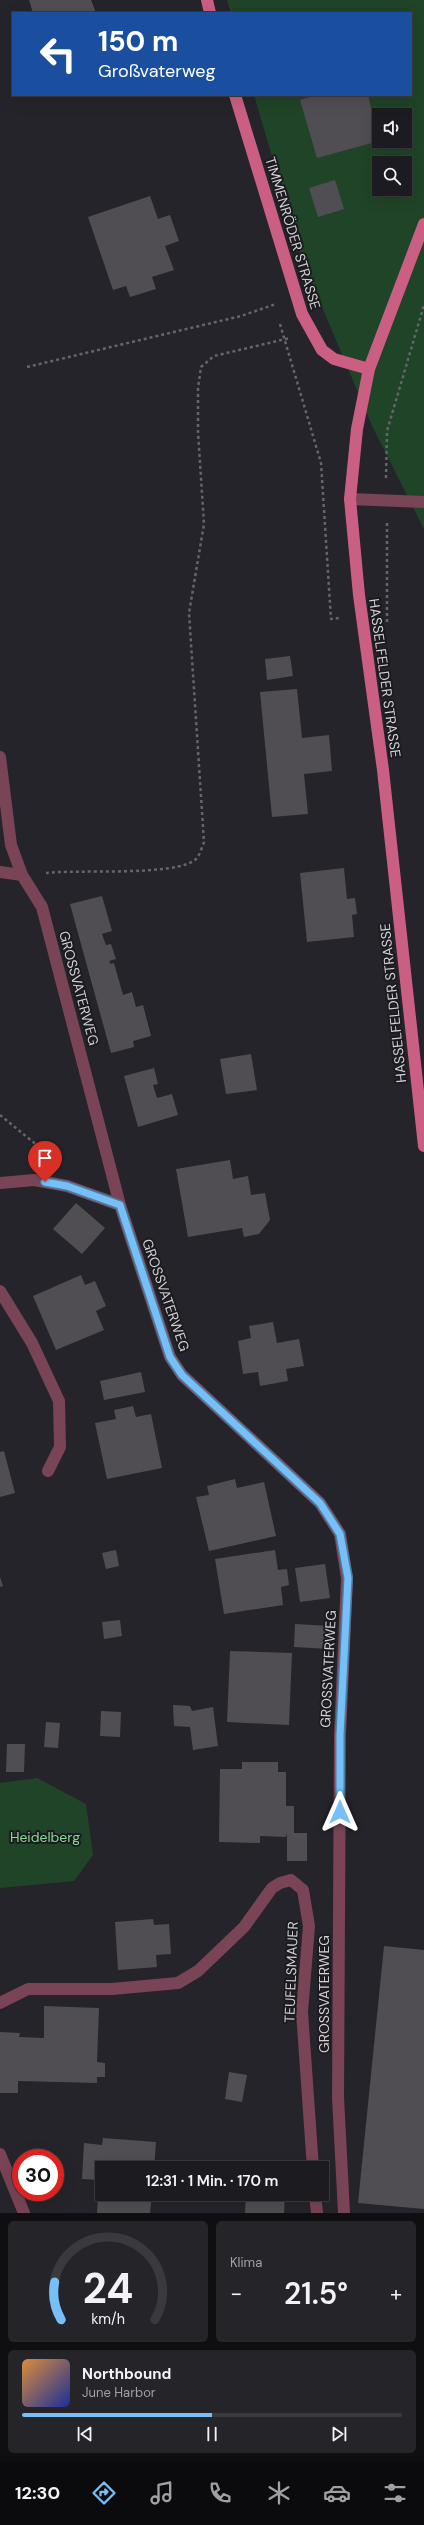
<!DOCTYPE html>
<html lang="de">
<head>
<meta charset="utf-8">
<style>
  body { margin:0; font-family:"DM Sans",sans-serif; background:#252429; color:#f1f3f6; height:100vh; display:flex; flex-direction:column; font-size:15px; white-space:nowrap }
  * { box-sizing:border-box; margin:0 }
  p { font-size:13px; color:#a0a1a5 }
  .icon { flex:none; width:22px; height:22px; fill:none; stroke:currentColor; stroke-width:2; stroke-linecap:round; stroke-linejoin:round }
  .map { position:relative; height:2213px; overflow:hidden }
  .panel { display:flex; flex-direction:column; gap:8px; padding:8px; background:#0f0f12; flex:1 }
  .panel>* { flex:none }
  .guide { position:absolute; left:12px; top:12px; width:400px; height:84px; border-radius:0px; box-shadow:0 4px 16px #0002,0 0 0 1px #3a393e; background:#1a4fa0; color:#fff; overflow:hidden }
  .tools { position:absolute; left:372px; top:108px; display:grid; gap:8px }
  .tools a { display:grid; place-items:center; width:40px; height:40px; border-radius:0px; background:#1c1b20; box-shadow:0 4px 16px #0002,0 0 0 1px #3a393e; font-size:20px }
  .speed { position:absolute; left:12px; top:2149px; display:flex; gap:8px; font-size:20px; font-weight:700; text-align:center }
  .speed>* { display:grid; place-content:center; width:52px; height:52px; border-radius:50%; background:#1c1b20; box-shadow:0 4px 16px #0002,0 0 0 1px #3a393e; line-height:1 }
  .speed .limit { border:6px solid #d22; background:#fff; color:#111 }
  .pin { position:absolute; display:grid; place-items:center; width:34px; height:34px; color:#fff; margin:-41px -17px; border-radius:50% 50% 50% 0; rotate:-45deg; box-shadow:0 0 4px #0007 }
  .pin .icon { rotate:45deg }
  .me { position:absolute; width:44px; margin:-22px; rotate:0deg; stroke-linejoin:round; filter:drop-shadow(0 0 3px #0008) }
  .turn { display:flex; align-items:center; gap:14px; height:84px; padding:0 20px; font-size:18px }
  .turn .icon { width:52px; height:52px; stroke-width:2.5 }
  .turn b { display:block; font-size:28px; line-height:34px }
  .big { font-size:30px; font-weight:600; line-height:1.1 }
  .panel .tile { flex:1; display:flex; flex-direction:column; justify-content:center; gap:6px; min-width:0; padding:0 14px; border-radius:6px; background:#252429 }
  .panel .dial { align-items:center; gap:0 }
  .dial svg { height:104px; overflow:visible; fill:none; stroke:#3a393e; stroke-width:7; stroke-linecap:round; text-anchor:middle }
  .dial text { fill:#f1f3f6; stroke:none }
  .song { display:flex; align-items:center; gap:12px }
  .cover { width:48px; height:48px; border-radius:6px; background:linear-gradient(135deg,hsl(30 70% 55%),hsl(230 70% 35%)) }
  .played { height:4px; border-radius:2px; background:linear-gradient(90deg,#76c0f7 50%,#3a393e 50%) }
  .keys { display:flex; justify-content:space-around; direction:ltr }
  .heat { display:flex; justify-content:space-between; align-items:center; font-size:22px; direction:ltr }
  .panel .tiles { flex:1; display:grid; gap:8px; grid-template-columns:1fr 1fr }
  .tile:last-child { grid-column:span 2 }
  .trip { position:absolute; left:95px; top:2161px; width:234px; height:40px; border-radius:0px; background:#1c1b20; box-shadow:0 4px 16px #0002,0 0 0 1px #3a393e; font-weight:600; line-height:40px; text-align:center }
  .tabs { display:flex; height:64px; justify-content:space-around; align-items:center; background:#0b0b0d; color:#a0a1a5 }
  .tabs .icon { width:28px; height:28px }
  .tabs .current { color:#76c0f7 }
  .tabs b { font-size:18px; color:#f1f3f6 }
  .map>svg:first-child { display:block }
</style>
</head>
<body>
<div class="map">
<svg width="424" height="2213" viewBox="0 0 424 2213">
  <rect width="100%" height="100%" fill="#25242a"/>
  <path fill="#204428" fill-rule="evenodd" d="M227 0H424V529L373 428 303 262 254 95H411V13H231ZM379 115H405V141H379ZM379 163H405V189H379Z
    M37 1778 86 1804 93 1855 74 1881 0 1888V1783Z"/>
  <path fill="#504e53" d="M29 0H91L96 13H33Z
    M316 95H368L379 141 317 158 300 100Z
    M335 180 344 209 318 217 309 188Z
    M150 196 158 219 170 215 179 241 165 246 174 270 152 277 156 289 130 297 126 286 113 290 88 217Z
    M290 656 293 676 267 680 265 659Z
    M297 689 302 738 329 735 332 771 304 774 308 814 272 817 260 692Z
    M344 868 347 899 355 898 357 914 352 915 354 937 307 942 300 873Z
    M102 896 112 931 102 934 106 945 111 944 116 959 109 961 111 964 114 963 123 995 132 992 136 1007 143 1005 151 1036 133 1041 134 1047 111 1053 70 904Z
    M251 1054 257 1090 226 1094 220 1059Z
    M154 1068 158 1084 153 1085 157 1098 172 1094 178 1115 138 1127 124 1076Z
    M230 1160 233 1179 248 1176 251 1195 265 1193 270 1220 259 1234 244 1237 242 1228 188 1237 176 1169Z
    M76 1203 105 1228 82 1254 53 1229Z
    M81 1275 85 1285 95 1281 106 1306 96 1311 104 1330 56 1350 33 1296Z
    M273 1322 277 1343 299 1339 304 1366 286 1369 288 1381 260 1386 258 1372 243 1374 238 1341 251 1338 249 1326Z
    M141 1372 145 1392 104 1400 100 1381Z
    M133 1406 136 1417 151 1414 162 1468 107 1479 95 1423 116 1419 114 1410Z
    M4 1451 15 1493 0 1497V1452Z
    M235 1479 237 1488 264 1482 276 1536 209 1551 196 1497 209 1495 207 1486Z
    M116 1550 119 1566 106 1569 102 1553Z
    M275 1550 278 1570 287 1569 289 1585 281 1587 283 1605 224 1614 215 1559Z
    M325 1564 330 1598 300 1602 295 1568Z
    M0 1577 3 1586 0 1587Z
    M120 1620 122 1636 104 1639 102 1622Z
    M295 1624 330 1626 329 1649 294 1647Z
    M230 1651 292 1653 289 1725 227 1722Z
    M173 1705 190 1706 192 1711 213 1707 218 1746 193 1750 190 1727 174 1726Z
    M101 1711 121 1712 120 1737 100 1736Z
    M46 1722 60 1723 58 1748 44 1747Z
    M7 1744H25L24 1772H6Z
    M242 1762H278V1772H286V1806H294V1833H307V1861H287V1833L286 1837 260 1836V1843L219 1842 220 1769H242Z
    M153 1919 154 1925 169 1924 171 1954 156 1955 157 1967 118 1970 115 1922Z
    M384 1946 424 1950V2209L358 2203Z
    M44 2006 99 2008 97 2062 105 2063V2077H97V2083L18 2081V2093H0V2032L20 2033 19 2037 44 2038Z
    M229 2072 247 2075 242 2102 225 2099Z
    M103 2138 156 2142 154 2168H102V2194H152L150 2213H97L99 2180 82 2179 84 2143 102 2145Z
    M252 2163 279 2165 278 2168H252Z
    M246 2194H285L284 2213H245Z"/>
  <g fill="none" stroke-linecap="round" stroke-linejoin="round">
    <path stroke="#66656a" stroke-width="2.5" stroke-dasharray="3 3" stroke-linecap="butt" d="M280 324 321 463 331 619 339 618
      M27 367 241 316 276 304
      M386 478 387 431 424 305
      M387 523V622
      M46 873C76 869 177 877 196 859 200 855 202 847 204 842L189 613 204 524 198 432V388L201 367 214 356 290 338
      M0 1115 49 1155 60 1161"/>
    <path stroke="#794455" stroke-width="12" d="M350 499 424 502
      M0 757 11 845 22 875 42 907 120 1205 170 1357 182 1375 320 1503 340 1534 347 1578 340 1735 338 2097 344 2213
      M0 872 22 875
      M0 1183 34 1180 67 1186 120 1205
      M0 1291 32 1343 59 1401 60 1447 48 1471
      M0 2003 28 1989H112L178 1983 198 1971 244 1927 272 1888 280 1883 291 1880 303 1890 309 1926 302 2012 313 2168
      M0 2154 24 2213
      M315 2194 317 2213"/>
    <path stroke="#ca5f83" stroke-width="12" d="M207 0 210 13
      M235 95 302 314 322 350 334 359 369 369
      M424 224 369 369 357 429 350 499 359 595 383 770 424 1146"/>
  </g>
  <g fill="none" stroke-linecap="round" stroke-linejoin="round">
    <defs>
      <path id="route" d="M45 1182 67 1186 120 1205 170 1357 182 1375 320 1503 340 1534 348 1578 340 1735V1812"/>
    </defs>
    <use href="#route" stroke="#4d7da1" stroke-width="10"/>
    <use href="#route" stroke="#76c0f7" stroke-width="7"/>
  </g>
  <g text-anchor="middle" stroke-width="4" stroke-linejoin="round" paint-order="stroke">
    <g font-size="14" fill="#d2d1d5" stroke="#1c1b20">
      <text transform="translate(293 233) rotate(73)" y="5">TIMMENRÖDER STRASSE</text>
      <text transform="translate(385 678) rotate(82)" y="5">HASSELFELDER STRASSE</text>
      <text transform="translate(79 988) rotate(75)" y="5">GROSSVATERWEG</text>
      <text transform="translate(393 1003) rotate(-96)" y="5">HASSELFELDER STRASSE</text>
      <text transform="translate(166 1295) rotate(71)" y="5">GROSSVATERWEG</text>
      <text transform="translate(328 1669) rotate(-87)" y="5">GROSSVATERWEG</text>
      <text transform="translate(291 1972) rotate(-88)" y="5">TEUFELSMAUER</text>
      <text transform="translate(324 1994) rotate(-90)" y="5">GROSSVATERWEG</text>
    </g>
    <g font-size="14" fill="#81dd93" stroke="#1c1b20">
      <text x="45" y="1842">Heidelberg</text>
    </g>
  </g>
</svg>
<div class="tools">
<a><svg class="icon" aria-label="sound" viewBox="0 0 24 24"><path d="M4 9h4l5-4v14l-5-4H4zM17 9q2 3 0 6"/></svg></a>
<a><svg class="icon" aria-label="search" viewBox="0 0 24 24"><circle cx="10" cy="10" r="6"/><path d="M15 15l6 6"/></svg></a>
</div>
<div class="speed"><div class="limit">30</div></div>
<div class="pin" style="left:45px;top:1182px;background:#d93025"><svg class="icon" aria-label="arrive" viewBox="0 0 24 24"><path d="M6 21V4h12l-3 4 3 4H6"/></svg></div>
<svg class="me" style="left:340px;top:1812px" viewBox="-20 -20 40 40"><path d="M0-17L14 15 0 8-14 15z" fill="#76c0f7" stroke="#fff" stroke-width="4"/></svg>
<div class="trip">12:31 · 1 Min. · 170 m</div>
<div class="guide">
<div class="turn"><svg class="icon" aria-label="left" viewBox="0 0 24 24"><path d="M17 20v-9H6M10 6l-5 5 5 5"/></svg><div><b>150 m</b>Großvaterweg</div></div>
</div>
</div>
<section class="panel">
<div class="tiles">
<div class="tile dial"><svg viewBox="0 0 100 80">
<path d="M14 69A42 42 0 1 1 86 69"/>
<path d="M14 69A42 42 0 0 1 9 40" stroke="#76c0f7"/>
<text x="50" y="56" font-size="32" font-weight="700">24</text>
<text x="50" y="72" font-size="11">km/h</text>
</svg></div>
<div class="tile"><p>Klima</p>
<div class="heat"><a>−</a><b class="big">21.5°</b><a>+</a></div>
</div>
<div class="tile">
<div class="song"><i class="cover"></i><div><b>Northbound</b><p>June Harbor</p></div></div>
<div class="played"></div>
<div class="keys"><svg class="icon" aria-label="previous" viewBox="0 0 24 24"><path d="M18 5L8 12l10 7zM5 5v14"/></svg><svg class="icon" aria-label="pause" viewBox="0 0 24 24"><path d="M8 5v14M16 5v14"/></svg><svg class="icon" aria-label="next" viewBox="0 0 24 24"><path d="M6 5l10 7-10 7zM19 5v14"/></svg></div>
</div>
</div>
</section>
<nav class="tabs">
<b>12:30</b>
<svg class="icon current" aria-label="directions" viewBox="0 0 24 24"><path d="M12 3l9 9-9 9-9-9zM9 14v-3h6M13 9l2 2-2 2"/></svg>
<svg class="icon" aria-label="music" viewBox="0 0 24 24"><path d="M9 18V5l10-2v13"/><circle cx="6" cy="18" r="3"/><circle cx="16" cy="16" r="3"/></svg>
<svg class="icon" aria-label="phone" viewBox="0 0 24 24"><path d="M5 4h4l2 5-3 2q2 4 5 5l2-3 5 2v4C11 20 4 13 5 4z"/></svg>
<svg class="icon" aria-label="climate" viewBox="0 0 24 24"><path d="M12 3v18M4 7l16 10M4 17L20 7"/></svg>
<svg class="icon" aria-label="car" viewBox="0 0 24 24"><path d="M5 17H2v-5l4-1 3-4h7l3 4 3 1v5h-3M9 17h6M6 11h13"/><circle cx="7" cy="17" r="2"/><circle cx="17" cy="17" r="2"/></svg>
<svg class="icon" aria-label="filters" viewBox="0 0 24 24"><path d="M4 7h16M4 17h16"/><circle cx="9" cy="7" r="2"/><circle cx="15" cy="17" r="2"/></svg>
</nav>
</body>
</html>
